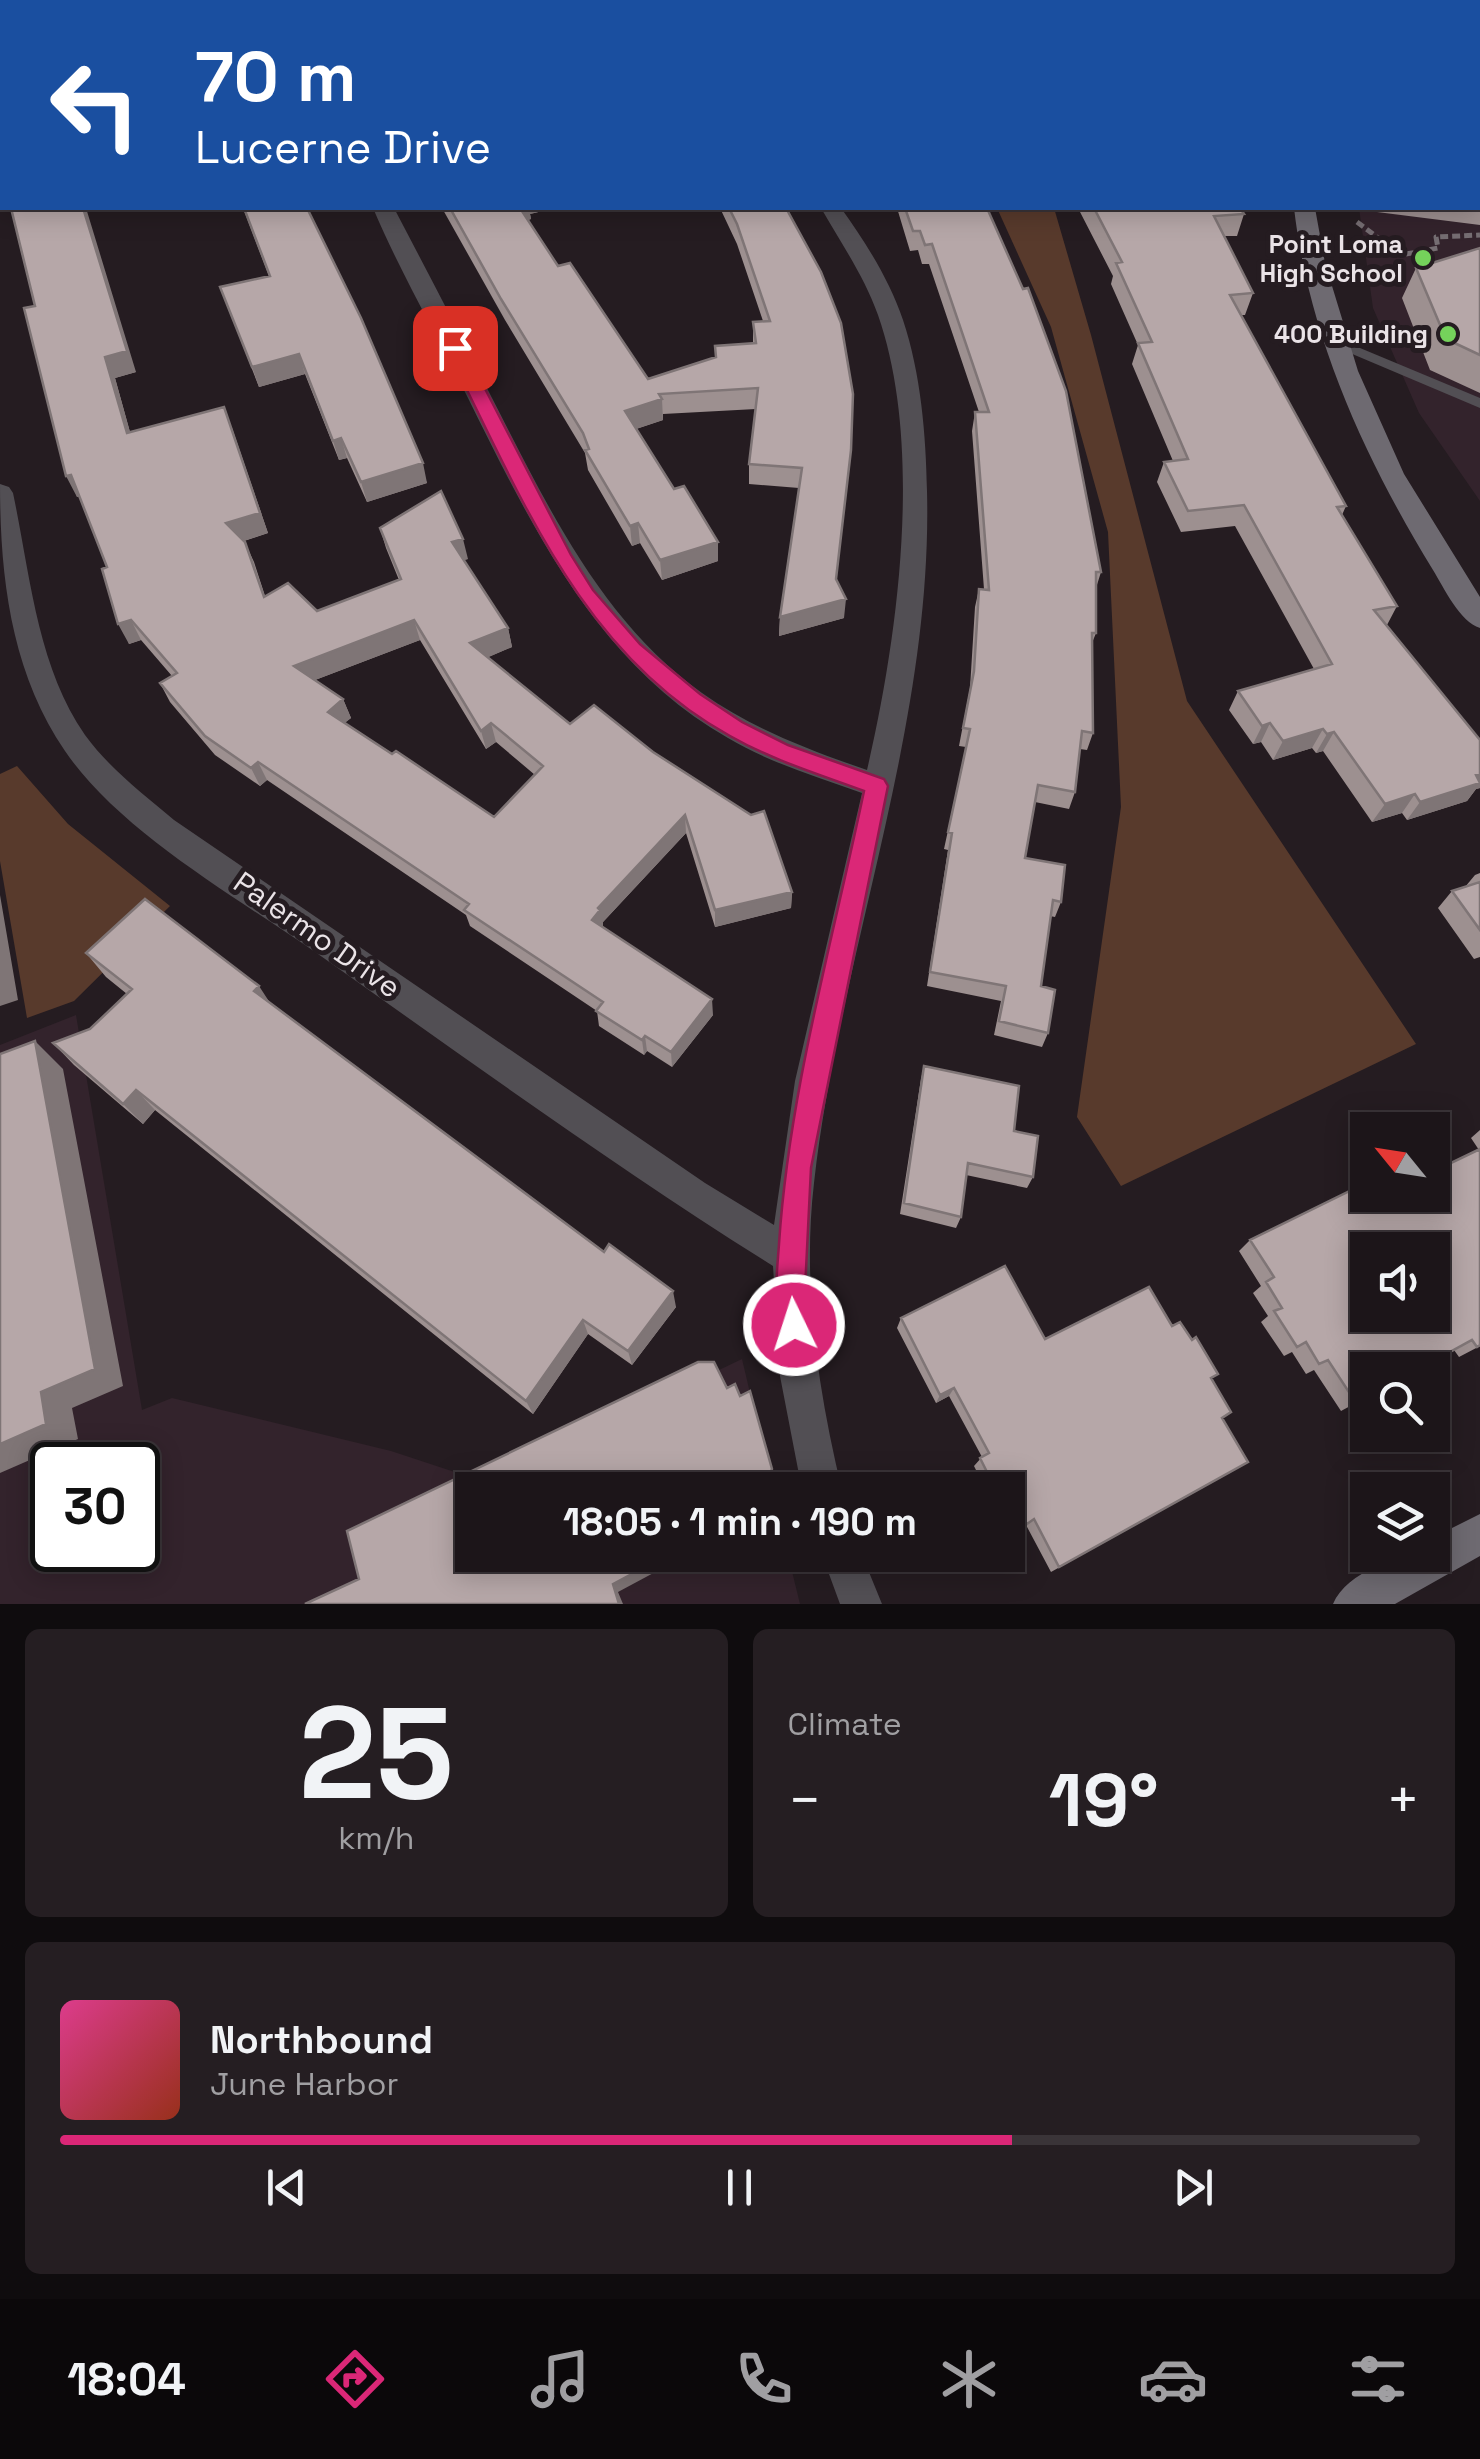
<!DOCTYPE html>
<html lang="en">
<head>
<meta charset="utf-8">
<style>
  body { margin:0; font-family:"Space Grotesk",sans-serif; background:#251e22; color:#f1f3f6; height:100vh; display:flex; flex-direction:column; font-size:38px; white-space:nowrap }
  * { box-sizing:border-box; margin:0 }
  p { font-size:32px; color:#a09fa2 }
  .icon { flex:none; width:55px; height:55px; fill:none; stroke:currentColor; stroke-width:2; stroke-linecap:round; stroke-linejoin:round }
  .map { position:relative; height:1604px; overflow:hidden }
  .sheet { display:flex; flex-direction:column; gap:25px; padding:25px; background:#0f0c0e; flex:1 }
  .sheet>* { flex:none }
  .guide { position:absolute; left:0px; top:0px; width:1480px; height:210px; box-shadow:0 5px 25px #0003,0 0 0 2px #3a3438; background:#1a4fa0; color:#fff; overflow:hidden }
  .needle { width:65px; rotate:300deg }
  .buttons { position:absolute; left:1350px; top:1112px; display:grid; gap:20px }
  .buttons a { display:grid; place-items:center; width:100px; height:100px; border-radius:0px; background:#1c1519; box-shadow:0 5px 25px #0003,0 0 0 2px #3a3438; font-size:50px }
  .speed { position:absolute; left:30px; top:1442px; display:flex; gap:20px; font-size:50px; font-weight:700; text-align:center }
  .speed>* { display:grid; place-content:center; width:130px; height:130px; border-radius:50%; background:#1c1519; box-shadow:0 5px 25px #0003,0 0 0 2px #3a3438; line-height:1 }
  .speed .limit { border:5px solid #111; border-radius:15px; background:#fff; color:#111 }
  .pin { position:absolute; display:grid; place-items:center; width:85px; height:85px; color:#fff; margin:-42px; border-radius:20px; box-shadow:0 5px 15px #0006 }
  .me { position:absolute; width:110px; margin:-55px; rotate:356deg; stroke-linejoin:round; filter:drop-shadow(0 0 8px #0008) }
  .turn { display:flex; align-items:center; gap:35px; height:210px; padding:0 30px; font-size:45px }
  .turn .icon { width:130px; height:130px; stroke-width:2.5 }
  .turn b { display:block; font-size:70px; line-height:85px }
  .big { font-size:75px; font-weight:800; line-height:1.1 }
  .sheet .widget { flex:1; display:flex; flex-direction:column; justify-content:center; gap:15px; min-width:0; padding:0 35px; border-radius:15px; background:#251e22 }
  .sheet .dial { align-items:center; gap:0 }
  .dial b { font-size:130px; line-height:1 }
  .song { display:flex; align-items:center; gap:30px }
  .cover { width:120px; height:120px; border-radius:15px; background:linear-gradient(135deg,hsl(330 70% 55%),hsl(10 70% 35%)) }
  .played { height:10px; border-radius:5px; background:linear-gradient(90deg,#db2777 70%,#3a3438 70%) }
  .keys { display:flex; justify-content:space-around; direction:ltr }
  .heat { display:flex; justify-content:space-between; align-items:center; font-size:55px; direction:ltr }
  .sheet .tiles { flex:1; display:grid; gap:25px; grid-template-columns:1fr 1fr }
  .widget:last-child { grid-column:span 2 }
  .trip { position:absolute; left:455px; top:1472px; width:570px; height:100px; border-radius:0px; background:#1c1519; box-shadow:0 5px 25px #0003,0 0 0 2px #3a3438; font-weight:800; line-height:100px; text-align:center }
  .dock { display:flex; height:160px; justify-content:space-around; align-items:center; background:#0b080a; color:#a09fa2 }
  .dock .icon { width:70px; height:70px }
  .dock .current { color:#db2777 }
  .dock b { font-size:45px; color:#f1f3f6 }
  .map>svg:first-child { display:block }
</style>
</head>
<body>
<div class="map">
<svg width="1480" height="1604" viewBox="0 0 1480 1604">
  <rect width="100%" height="100%" fill="#251c21"/>
  <path fill="#33232c" fill-rule="evenodd" d="M1346 0H1480V501L1419 413 1373 308 1359 208H1478V2Z
    M76 1015 142 1410 172 1398 391 1451 485 1482 742 1359 773 1490H472V1555H788L800 1604H0V1045ZM52 1465H138V1550H52Z"/>
  <path fill="#583a2c" d="M997 208H1054L1091 335 1187 701 1416 1044 1121 1186 1077 1117 1121 807 1108 532 1051 327Z
    M17 766 68 824 170 906 74 1001 27 1018 0 861V774Z"/>
  <g fill="none" stroke-linecap="round" stroke-linejoin="round">
    <path stroke="#756d72" stroke-width="5" stroke-dasharray="8 4" stroke-linecap="butt" d="M1357 222 1401 255 1438 248 1436 237 1480 235"/>
    <path fill="#524f54" fill-rule="evenodd" d="M1336 338 1480 398V408L1331 345V339Z"/>
    <path fill="#524f54" fill-rule="evenodd" d="M0 165H2V177H0Z
      M373 208H394C427 271 460 334 492 398 547 505 601 621 702 693 753 729 809 750 867 770 898 637 924 447 878 315 864 276 841 243 821 208H841C866 243 889 279 903 320 921 374 926 435 927 491 933 727 840 951 814 1183 802 1286 818 1390 842 1490H802L780 1376 773 1266C617 1168 468 1060 318 954 238 898 120 832 65 751 11 672 0 577 0 484L9 487 13 493C30 573 37 666 85 735 109 768 143 794 174 820L705 1183 774 1225 795 1081 862 793C817 777 770 763 728 738 597 663 533 529 468 398 437 335 400 272 373 208Z
      M822 1555H862L882 1604H840Z"/>
    <path fill="#6e6a71" fill-rule="evenodd" d="M1296 0H1314V2H1296Z
      M1294 208H1315L1325 263 1358 371 1404 474 1480 597V628C1460 622 1444 588 1433 570 1365 459 1309 337 1294 208Z
      M1480 1514V1556L1395 1604H1333C1347 1571 1399 1555 1432 1555V1538Z"/>
  </g>
  <path fill="#9d9090" fill-rule="evenodd" d="M0 0H46L44 2H2V115L0 114Z
    M1428 0H1480V225L1377 212V208H1478V2H1429Z
    M243 208H307L427 483 367 502 347 458 339 460 305 374 259 387 220 287 269 276Z
    M442 208H555L530 214 531 219 528 220 558 266 648 379 716 358 715 346 753 344V322L763 321 737 244 720 208H786L849 470 836 581 844 618 779 636 780 617 799 488 749 484V464L756 409 663 414V420L636 429 718 561 662 580 640 543 632 546 588 470 585 453 505 320Z
    M897 208H987L1101 572 1096 588V633L1092 643 1093 733 1087 750 1080 749 1075 792 1069 809 1035 802 1025 858 1061 902 1055 917 1050 916 1041 986 1048 1033 1042 1047 994 1035 1001 1001 927 986 948 850 944 849 966 747 959 746 970 688 975 607 979 589H984L972 431 975 412H979L929 264H922L918 250 910 251Z
    M1080 208H1240L1244 214 1237 236H1224L1253 293 1245 315H1241L1346 506 1342 515 1397 606 1387 625 1480 740V788L1476 789 1467 801 1407 820 1402 813 1372 822 1323 751 1316 753 1312 748 1273 760 1261 742 1253 744 1229 710 1238 691 1314 669 1235 526 1181 532 1157 482 1164 462 1173 461 1132 364 1138 345 1111 284 1113 276 1079 210Z
    M1480 248V393L1430 370 1402 298 1416 268Z
    M35 306 136 372 115 378 130 432 232 428 268 533 244 541 254 562 265 596 317 611 399 580 386 548 380 528 468 559 463 560 508 628 512 647 488 657 570 724 792 892 791 908 715 927 686 833 603 922V927L713 1015 672 1067 647 1051 644 1055 599 1026 597 1011 470 926 466 915 267 780 260 786 215 755 170 702 160 683 172 676 141 640 129 644 107 567 79 496 77 497ZM420 640 486 749 496 742 535 775 494 817 344 723 351 718 343 699 315 680Z
    M1480 873V957L1474 959 1438 908 1452 891 1465 887 1475 875Z
    M86 953 270 1003 676 1307 632 1365 588 1334 533 1414 155 1110 143 1124 74 1065 53 1043 90 1029 127 994 106 977Z
    M924 1066 1014 1131 1033 1177 1027 1188 966 1175 961 1217 956 1228 900 1214 921 1079Z
    M1480 1130V1346L1459 1357 1454 1350 1341 1411 1314 1370 1306 1374 1292 1352 1284 1356 1261 1322 1268 1316 1253 1293 1261 1286 1239 1251 1250 1240 1432 1195 1479 1150 1471 1138Z
    M901 1318 1045 1339 1172 1326 1192 1340 1218 1374 1211 1379 1222 1418 1248 1462 1051 1572 1026 1525 1019 1530 1008 1506V1490H986L974 1466 982 1457 949 1396 936 1403 897 1328Z"/>
  <path fill="#7f7576" d="M24 0H46L44 2H25Z
    M813 0H896V2H813Z
    M83 208H86L136 372 115 378 136 454 127 433 105 357Z
    M518 208H555L530 214 531 219 520 222Z
    M299 354 305 374 259 387 252 367Z
    M662 399 663 420 627 432 625 411Z
    M224 407 268 533 234 544 226 523Z
    M341 438 347 458 339 460 333 441Z
    M423 463 427 483 367 502 361 482Z
    M71 475 82 495 77 497 66 476Z
    M638 523 640 543 632 546 630 526Z
    M463 539 468 559 457 562 452 542Z
    M718 542V561L662 580 660 560Z
    M846 599 844 618 779 636 780 617Z
    M131 620 141 640 129 644 118 624Z
    M414 620 420 640 302 685 294 666Z
    M508 628 512 647 475 663 470 643Z
    M343 699 351 718 335 731 328 712Z
    M491 723 496 742 486 749 481 731Z
    M1270 723 1261 742 1253 744 1262 726Z
    M1323 729 1312 748 1273 760 1283 741Z
    M1334 732 1323 751 1316 753 1327 734Z
    M258 762 267 780 260 786 251 768Z
    M1480 774V788L1476 789 1467 801 1407 820 1420 802Z
    M1415 794 1402 813 1372 822 1385 804Z
    M685 815 686 833 603 922V926L595 936 592 920 598 908Z
    M792 892 791 908 715 927V910Z
    M0 895 18 1000 0 1006Z
    M259 986 274 1009 254 991Z
    M712 999 713 1015 672 1067 671 1052Z
    M645 1036 647 1051 644 1055 642 1040Z
    M35 1041 63 1069 123 1386 72 1408 78 1439 0 1473V1444L41 1392Z
    M136 1090 155 1110 143 1124 123 1104Z
    M673 1291 676 1307 632 1365 628 1351Z
    M583 1320 588 1334 533 1414 526 1401Z
    M954 1388 949 1396 936 1403 940 1395Z
    M772 1469 771 1482 767 1490H763Z
    M667 1555H687L618 1592 623 1604H619L613 1584Z"/>
  <path fill="#b6a7a8" stroke="#7f7576" stroke-width="2.5" fill-rule="evenodd" d="M0 0H24L25 2H2V97H0Z
    M278 0H714L715 2H279Z
    M917 0H1080L1082 2H918Z
    M1440 0H1480V198H1478V2H1441Z
    M11 208H83L127 351 105 357 127 433 224 407 260 513 226 523 245 542 264 597 288 583 317 611 401 579 380 528 441 491 463 539 452 542 508 628 470 643 570 724 594 705 653 752 751 815 764 811 792 892 715 910 685 815 598 908 600 910 592 920 712 999 671 1052 645 1036 642 1040 596 1011 603 1002 464 910 469 904 258 762 251 768 205 736 160 683 177 673 131 620 118 624 102 569 107 567 71 475 66 476 24 308 35 306ZM414 620 481 731 491 723 543 766 494 817 396 751 392 754 328 712 343 699 294 666Z
    M244 208H307L361 318 423 463 361 482 341 438 333 441 299 354 252 367 220 287 270 276Z
    M450 208H520L558 266 570 263 648 379 716 357 715 346 756 343 753 322 770 321 737 224 729 208H786L821 272 841 323 853 394 851 450 836 579 846 599 780 617 802 468 749 464 758 388 659 394 662 399 625 411 674 489 684 486 718 542 660 560 638 523 630 526 585 450 589 449 583 433 501 299Z
    M905 208H987L1023 289 1028 288 1066 391 1101 572H1096V633H1092L1093 733 1082 731 1075 792 1038 785 1025 858 1065 865 1061 902 1053 900 1041 986 1055 990 1048 1033 999 1021 1006 986 930 972 952 833 948 832 970 729 963 728 974 671 979 589 989 590 975 412H989L932 244 925 245 920 231H913Z
    M1094 208H1240L1244 214 1214 216 1253 293 1230 295 1346 506 1337 507 1397 606 1374 610 1480 740V774L1476 775 1480 783 1420 802 1415 794 1385 804 1334 732 1327 734 1323 729 1283 741 1270 723 1262 726 1238 691 1332 664 1244 505 1188 511 1164 462 1188 459 1138 343 1152 342 1116 263 1122 262Z
    M1480 248V355L1446 339 1416 268Z
    M1480 882V930L1452 891Z
    M145 899 259 986 254 991 604 1252 609 1244 673 1291 628 1351 583 1320 526 1401 136 1090 123 1104 53 1043 90 1029 132 989 86 953Z
    M35 1041 95 1369 41 1392 46 1424 0 1444V1054Z
    M924 1066 1019 1086 1014 1131 1038 1136 1033 1177 968 1163 961 1217 904 1203Z
    M1480 1149V1345L1477 1347 1472 1340 1417 1370H1368V1397L1356 1403 1328 1360 1319 1364 1306 1342 1297 1347 1274 1311 1282 1308 1266 1282 1274 1277 1250 1240 1368 1182V1195H1432V1172ZM1368 1250H1432V1315H1368Z
    M1005 1266 1045 1339 1149 1287 1172 1326 1180 1322 1192 1340 1196 1337 1218 1374 1211 1378 1231 1412 1222 1418 1248 1462 1059 1567 1034 1519 1027 1524 1012 1495 1008 1498V1490H996L980 1458 989 1453 954 1388 940 1395 901 1318Z
    M698 1362H714L727 1388 735 1384 740 1396 750 1391 772 1469 763 1490H472V1555H667L613 1584 619 1604H305L359 1579 347 1531Z"/>
  <path fill="#db2777" stroke="#8e194d" stroke-width="2.5" d="M455 342 464 348 571 555 593 590 640 644 700 694 742 722 788 745 884 779 888 786 811 1168 805 1290 808 1325 804 1335 794 1339 784 1335C772 1307 777 1273 779 1244 789 1091 833 940 864 791 818 774 772 760 730 736 579 653 520 493 446 348Z"/>
  <g fill="#75d25b" stroke="#251c21" stroke-width="4">
    <circle cx="1423" cy="258" r="10"/>
    <circle cx="1448" cy="334" r="10"/>
  </g>
  <g text-anchor="middle" stroke-width="10" stroke-linejoin="round" paint-order="stroke">
    <g font-size="25" font-weight="bold" fill="#eae3e7" stroke="#251c21" text-anchor="end">
      <text x="1403" y="253">Point Loma<tspan x="1403" dy="29">High School</tspan></text>
      <text x="1428" y="343">400 Building</text>
    </g>
    <g font-size="30" fill="#eae3e7" stroke="#251c21">
      <text transform="translate(317 935) rotate(35)" y="10">Palermo Drive</text>
    </g>
  </g>
</svg>
<div class="buttons">
<a><svg class="needle" viewBox="-14 -14 28 28"><path d="M0-13l5 13h-10z" fill="#e53935"/><path d="M0 13l5-13h-10z" fill="#a09fa2"/></svg></a>
<a><svg class="icon" aria-label="sound" viewBox="0 0 24 24"><path d="M4 9h4l5-4v14l-5-4H4zM17 9q2 3 0 6"/></svg></a>
<a><svg class="icon" aria-label="search" viewBox="0 0 24 24"><circle cx="10" cy="10" r="6"/><path d="M15 15l6 6"/></svg></a>
<a><svg class="icon" aria-label="layers" viewBox="0 0 24 24"><path d="M12 4l9 5-9 5-9-5zM3 14l9 5 9-5"/></svg></a>
</div>
<div class="speed"><div class="limit">30</div></div>
<div class="pin" style="left:455px;top:348px;background:#d93025"><svg class="icon" aria-label="arrive" viewBox="0 0 24 24"><path d="M6 21V4h12l-3 4 3 4H6"/></svg></div>
<svg class="me" style="left:794px;top:1325px" viewBox="-20 -20 40 40"><circle r="17" fill="#db2777" stroke="#fff" stroke-width="3"/><path d="M0-11L8 9 0 5-8 9z" fill="#fff"/></svg>
<div class="trip">18:05 · 1 min · 190 m</div>
<div class="guide">
<div class="turn"><svg class="icon" aria-label="left" viewBox="0 0 24 24"><path d="M17 20v-9H6M10 6l-5 5 5 5"/></svg><div><b>70 m</b>Lucerne Drive</div></div>
</div>
</div>
<section class="sheet">
<div class="tiles">
<div class="widget dial"><b>25</b><p>km/h</p></div>
<div class="widget"><p>Climate</p>
<div class="heat"><a>−</a><b class="big">19°</b><a>+</a></div>
</div>
<div class="widget">
<div class="song"><i class="cover"></i><div><b>Northbound</b><p>June Harbor</p></div></div>
<div class="played"></div>
<div class="keys"><svg class="icon" aria-label="previous" viewBox="0 0 24 24"><path d="M18 5L8 12l10 7zM5 5v14"/></svg><svg class="icon" aria-label="pause" viewBox="0 0 24 24"><path d="M8 5v14M16 5v14"/></svg><svg class="icon" aria-label="next" viewBox="0 0 24 24"><path d="M6 5l10 7-10 7zM19 5v14"/></svg></div>
</div>
</div>
</section>
<nav class="dock">
<b>18:04</b>
<svg class="icon current" aria-label="directions" viewBox="0 0 24 24"><path d="M12 3l9 9-9 9-9-9zM9 14v-3h6M13 9l2 2-2 2"/></svg>
<svg class="icon" aria-label="music" viewBox="0 0 24 24"><path d="M9 18V5l10-2v13"/><circle cx="6" cy="18" r="3"/><circle cx="16" cy="16" r="3"/></svg>
<svg class="icon" aria-label="phone" viewBox="0 0 24 24"><path d="M5 4h4l2 5-3 2q2 4 5 5l2-3 5 2v4C11 20 4 13 5 4z"/></svg>
<svg class="icon" aria-label="climate" viewBox="0 0 24 24"><path d="M12 3v18M4 7l16 10M4 17L20 7"/></svg>
<svg class="icon" aria-label="car" viewBox="0 0 24 24"><path d="M5 17H2v-5l4-1 3-4h7l3 4 3 1v5h-3M9 17h6M6 11h13"/><circle cx="7" cy="17" r="2"/><circle cx="17" cy="17" r="2"/></svg>
<svg class="icon" aria-label="filters" viewBox="0 0 24 24"><path d="M4 7h16M4 17h16"/><circle cx="9" cy="7" r="2"/><circle cx="15" cy="17" r="2"/></svg>
</nav>
</body>
</html>
